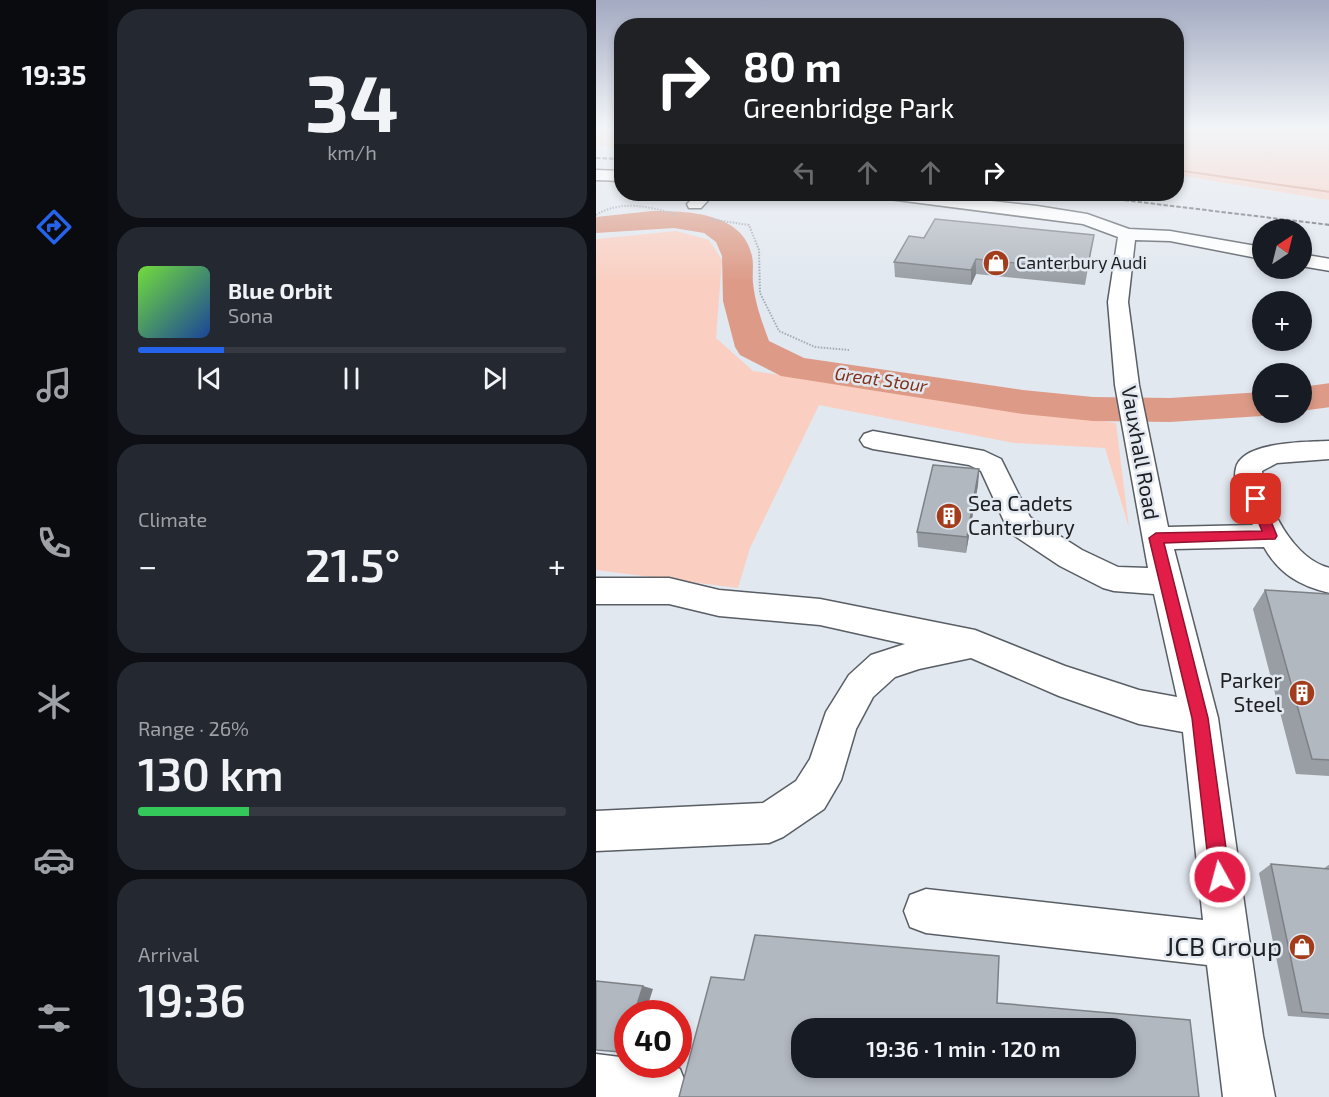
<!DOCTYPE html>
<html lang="en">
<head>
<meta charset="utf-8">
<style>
  body { margin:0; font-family:"Exo 2",sans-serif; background:#242831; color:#f1f3f6; height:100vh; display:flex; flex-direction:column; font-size:22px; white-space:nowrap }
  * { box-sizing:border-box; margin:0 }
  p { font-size:20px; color:#9ea1a6 }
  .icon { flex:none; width:33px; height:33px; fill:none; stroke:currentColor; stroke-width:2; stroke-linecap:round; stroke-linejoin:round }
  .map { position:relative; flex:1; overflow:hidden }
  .sheet { display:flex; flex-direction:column; gap:9px; padding:9px; background:#0d0f14; width:488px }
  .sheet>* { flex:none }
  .banner { position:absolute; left:18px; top:18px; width:570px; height:183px; border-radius:24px; box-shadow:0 3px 9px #0003; background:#202124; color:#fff; overflow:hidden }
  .needle { width:39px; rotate:35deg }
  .fabs { position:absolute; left:656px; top:219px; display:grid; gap:12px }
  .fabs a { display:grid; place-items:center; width:60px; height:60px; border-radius:50%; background:#171b24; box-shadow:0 3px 9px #0003; font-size:30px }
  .speed { position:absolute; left:18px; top:1000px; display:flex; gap:12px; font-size:30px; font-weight:700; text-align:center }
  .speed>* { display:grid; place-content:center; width:78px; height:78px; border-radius:50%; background:#171b24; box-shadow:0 3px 9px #0003; line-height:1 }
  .speed .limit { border:9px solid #d22; background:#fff; color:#111 }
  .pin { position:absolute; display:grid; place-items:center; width:51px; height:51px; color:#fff; margin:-26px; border-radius:12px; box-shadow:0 3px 9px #0006 }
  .me { position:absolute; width:66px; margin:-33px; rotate:353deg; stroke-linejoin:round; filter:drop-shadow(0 0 4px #0008) }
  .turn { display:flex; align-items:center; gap:21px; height:126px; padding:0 30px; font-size:27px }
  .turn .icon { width:78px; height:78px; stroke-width:2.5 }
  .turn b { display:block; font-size:42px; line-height:51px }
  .lanes { display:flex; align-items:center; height:57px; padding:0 30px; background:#0003; justify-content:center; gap:30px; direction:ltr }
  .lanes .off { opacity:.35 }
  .big { font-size:45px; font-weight:600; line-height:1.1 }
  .sheet .card { flex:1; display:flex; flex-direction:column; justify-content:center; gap:9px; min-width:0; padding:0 21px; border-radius:24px; background:#242831 }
  .sheet .dial { align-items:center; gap:0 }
  .dial b { font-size:78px; line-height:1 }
  .song { display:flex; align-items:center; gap:18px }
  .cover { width:72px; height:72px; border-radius:9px; background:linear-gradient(135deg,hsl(100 70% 55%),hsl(220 70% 35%)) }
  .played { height:6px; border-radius:3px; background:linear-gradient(90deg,#2563eb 20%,#363941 20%) }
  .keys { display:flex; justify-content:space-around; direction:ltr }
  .heat { display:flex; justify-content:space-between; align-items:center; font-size:33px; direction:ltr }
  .charge { height:9px; border-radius:4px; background:linear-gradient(90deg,#34c759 26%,#363941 0) }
  .trip { position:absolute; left:195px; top:1018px; width:345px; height:60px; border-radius:24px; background:#171b24; box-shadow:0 3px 9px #0003; font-weight:600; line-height:60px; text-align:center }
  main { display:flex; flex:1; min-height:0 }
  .tabs { display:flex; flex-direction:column; width:108px; justify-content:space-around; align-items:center; background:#090b0e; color:#9ea1a6 }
  .tabs .icon { width:42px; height:42px }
  .tabs .current { color:#2563eb }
  .tabs b { font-size:27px; color:#f1f3f6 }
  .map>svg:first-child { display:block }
</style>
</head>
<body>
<main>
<nav class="tabs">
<b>19:35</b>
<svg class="icon current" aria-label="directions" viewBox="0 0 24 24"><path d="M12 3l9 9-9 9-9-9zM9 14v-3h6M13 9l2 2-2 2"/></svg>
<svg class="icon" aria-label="music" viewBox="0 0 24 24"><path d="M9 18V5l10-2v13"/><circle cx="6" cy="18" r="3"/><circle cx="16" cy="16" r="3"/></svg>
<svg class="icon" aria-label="phone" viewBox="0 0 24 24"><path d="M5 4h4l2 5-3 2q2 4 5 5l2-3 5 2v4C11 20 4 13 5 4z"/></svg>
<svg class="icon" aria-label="climate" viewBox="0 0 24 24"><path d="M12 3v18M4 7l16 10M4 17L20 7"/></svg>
<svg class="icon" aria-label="car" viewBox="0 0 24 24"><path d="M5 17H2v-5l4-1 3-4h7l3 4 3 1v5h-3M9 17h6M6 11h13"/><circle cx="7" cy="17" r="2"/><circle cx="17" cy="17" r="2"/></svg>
<svg class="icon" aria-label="filters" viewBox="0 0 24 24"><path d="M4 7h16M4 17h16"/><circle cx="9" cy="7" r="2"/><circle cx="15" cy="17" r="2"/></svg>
</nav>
<section class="sheet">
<div class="card dial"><b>34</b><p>km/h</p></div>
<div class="card">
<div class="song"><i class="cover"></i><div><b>Blue Orbit</b><p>Sona</p></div></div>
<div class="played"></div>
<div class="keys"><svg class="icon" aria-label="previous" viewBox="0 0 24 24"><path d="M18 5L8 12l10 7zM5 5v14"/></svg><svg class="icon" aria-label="pause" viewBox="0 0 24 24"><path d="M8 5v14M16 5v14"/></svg><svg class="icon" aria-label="next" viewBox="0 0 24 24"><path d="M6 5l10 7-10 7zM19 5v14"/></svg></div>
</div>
<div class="card"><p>Climate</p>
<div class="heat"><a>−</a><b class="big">21.5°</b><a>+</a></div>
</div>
<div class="card"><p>Range · 26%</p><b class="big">130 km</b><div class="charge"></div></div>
<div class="card"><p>Arrival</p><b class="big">19:36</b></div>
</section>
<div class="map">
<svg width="734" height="1097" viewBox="0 0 734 1097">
  <rect width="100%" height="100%" fill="#e2e8f0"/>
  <path fill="#facfc2" d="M0 128H25V148L0 146Z
    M581 128 733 129V200L581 175Z
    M80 231 113 240 126 260 120 338 157 371 520 423 533 528 509 448 418 443 223 405 154 548 142 588 0 570V239Z"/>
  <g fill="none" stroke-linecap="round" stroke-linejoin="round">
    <path fill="#dd9b87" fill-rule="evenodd" d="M580 169 734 191V193L580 171Z"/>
    <path fill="#dd9b87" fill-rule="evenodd" d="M56 211C91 211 147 212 156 256 158 265 156 274 157 283 159 303 166 322 173 341L208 358 427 390 497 397 574 398 666 392V412H680L666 416 574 422 497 421 427 414 185 376 144 355 139 347 127 301 126 256 120 242 108 233 78 228 0 233V217Z
      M734 383V407L705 411V387Z"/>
    <defs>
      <path id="minor" d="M0 170 26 171V181L0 180Z
        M101 194H118L105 208H93L91 204Z
        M285 194H332L441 206 491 214 533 229 574 231 666 247V259L574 241 539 240 532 302 543 385 572 527 657 525C650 510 635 485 640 468 646 441 712 442 734 441V459L681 463 666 471C669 505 698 560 734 568V593C704 586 683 574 668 547L578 549 622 718 667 1036 679 1097H627L611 965 330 933 314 927 308 911 314 895 330 889 607 920 587 732 543 724 463 696 375 658 323 669 299 677 277 697 260 729 245 780 228 809 187 837 173 843 0 851V811L167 803 200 781 214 759 230 712 253 675 275 655 309 644 224 625 123 616 73 604H0V578H73L123 590 224 599 379 630 469 666 543 690 581 697 558 594 518 591 507 588 464 566 413 532 385 471 373 465 277 449 268 446 264 440 268 434 277 431 388 451 405 459 434 517 486 550 522 567 552 568 519 385 512 302 522 237 487 224 293 199Z
        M705 254 734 259V271L705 266Z
        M0 1054 32 1058V1065H74L84 1069 91 1087 87 1097H0Z"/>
    </defs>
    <use href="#minor" stroke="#595e65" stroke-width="3"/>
    <path stroke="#a6abb1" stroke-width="2" stroke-dasharray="1.5 1.5" stroke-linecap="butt" d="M0 215C26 199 55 207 82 215
      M113 219 153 225 163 250 164 293 183 331 219 347 253 350"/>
    <use href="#minor" fill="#fff" fill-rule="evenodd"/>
    <path stroke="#63666b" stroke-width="2" stroke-dasharray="4.5 2" stroke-linecap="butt" d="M0 158 26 159
      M477 194 734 225"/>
  </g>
  <path fill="#999ea5" d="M498 235 489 285 380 274 375 285 299 277 298 262 328 238Z
    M383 469 382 485 370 553 322 547 321 532Z
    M669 590 734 594V776L700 774 657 609Z
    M675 864 727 869 734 864V1019L692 1016 663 873Z"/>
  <path fill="#7d8186" d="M380 259V274L375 285V270Z
    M383 469 382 485 370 553 371 537Z
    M47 986 57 989 49 1014H38Z
    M32 1033V1053L25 1052Z"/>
  <path fill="#b2b8c0" stroke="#7d8186" stroke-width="1.5" fill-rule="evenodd" d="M339 219 498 235 491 270 380 259 375 270 298 262 313 236 328 238Z
    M337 465 383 469 371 537 321 532Z
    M669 590 734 594V760L716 759Z
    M675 864 734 869V1014L706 1012Z
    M159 935 403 956 401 1003 594 1020 603 1097H83L115 977 148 980ZM206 1029H530V1068H206Z
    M0 981 47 986 38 1014H32V1033L25 1052 0 1050Z"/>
  <linearGradient id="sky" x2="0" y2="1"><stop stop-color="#a3aac1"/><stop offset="0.45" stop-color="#f2f5f8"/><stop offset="1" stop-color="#f2f5f8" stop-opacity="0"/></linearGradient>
  <rect width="734" height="282" fill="url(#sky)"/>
  <path fill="#e11d48" stroke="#92132f" stroke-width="1.5" d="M660 494 666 499 681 536 679 539 568 543 612 718 634 877 631 883 624 886 617 883 614 877 596 718 553 538 560 533 666 531 653 499Z"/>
  <defs>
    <symbol id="shop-disc" viewBox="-11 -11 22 22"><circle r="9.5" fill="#a33c1b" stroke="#e2e8f0"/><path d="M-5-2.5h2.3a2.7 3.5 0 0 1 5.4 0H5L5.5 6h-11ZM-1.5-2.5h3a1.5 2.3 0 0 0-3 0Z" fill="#fff"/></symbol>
    <symbol id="building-disc" viewBox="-11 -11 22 22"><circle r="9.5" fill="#a33c1b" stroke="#e2e8f0"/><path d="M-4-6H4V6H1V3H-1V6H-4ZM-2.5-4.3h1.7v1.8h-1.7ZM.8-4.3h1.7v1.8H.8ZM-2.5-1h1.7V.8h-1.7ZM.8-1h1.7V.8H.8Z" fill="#fff"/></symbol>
  </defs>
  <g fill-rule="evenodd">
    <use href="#shop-disc" x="385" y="248" width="30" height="30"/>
    <use href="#building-disc" x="338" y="501" width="30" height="30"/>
    <use href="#building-disc" x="691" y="678" width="30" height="30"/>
    <use href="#shop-disc" x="691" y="932" width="30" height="30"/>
  </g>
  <g text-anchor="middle" stroke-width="5" stroke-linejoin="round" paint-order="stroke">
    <g font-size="18" fill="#1d1f22" stroke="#e2e8f0" text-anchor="start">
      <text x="420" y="269">Canterbury Audi</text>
    </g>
    <g font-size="18" font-style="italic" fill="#803119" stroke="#e2e8f0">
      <text transform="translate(285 380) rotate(8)" y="6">Great Stour</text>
    </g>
    <g font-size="21" fill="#1d1f22" stroke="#e2e8f0">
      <text transform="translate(544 453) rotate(80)" y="7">Vauxhall Road</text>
    </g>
    <g font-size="21" fill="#1d1f22" stroke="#e2e8f0" text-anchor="start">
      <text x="372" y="511">Sea Cadets<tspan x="372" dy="24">Canterbury</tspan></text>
      <text x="686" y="688" text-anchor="end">Parker<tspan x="686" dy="24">Steel</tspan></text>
    </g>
    <g font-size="26" fill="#1d1f22" stroke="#e2e8f0" text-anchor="end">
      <text x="686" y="956">JCB Group</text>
    </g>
  </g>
</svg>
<div class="fabs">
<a><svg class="needle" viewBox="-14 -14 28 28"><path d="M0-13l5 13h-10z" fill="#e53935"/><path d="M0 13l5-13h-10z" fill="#9ea1a6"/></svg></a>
<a>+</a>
<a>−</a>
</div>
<div class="speed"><div class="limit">40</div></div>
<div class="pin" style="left:660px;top:499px;background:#d93025"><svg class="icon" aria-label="arrive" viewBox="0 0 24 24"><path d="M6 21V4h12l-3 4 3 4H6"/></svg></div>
<svg class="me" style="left:624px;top:877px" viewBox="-20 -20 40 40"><circle r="17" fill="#e11d48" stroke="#fff" stroke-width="3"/><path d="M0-11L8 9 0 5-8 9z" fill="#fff"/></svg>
<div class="trip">19:36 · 1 min · 120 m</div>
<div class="banner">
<div class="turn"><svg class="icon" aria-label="right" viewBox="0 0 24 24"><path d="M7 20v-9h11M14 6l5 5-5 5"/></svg><div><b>80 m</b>Greenbridge Park</div></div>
<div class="lanes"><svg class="icon off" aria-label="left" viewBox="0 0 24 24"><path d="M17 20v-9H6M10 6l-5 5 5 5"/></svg><svg class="icon off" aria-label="ahead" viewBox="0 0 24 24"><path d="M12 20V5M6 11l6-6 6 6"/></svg><svg class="icon off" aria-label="ahead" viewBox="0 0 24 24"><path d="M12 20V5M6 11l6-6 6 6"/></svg><svg class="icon" aria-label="right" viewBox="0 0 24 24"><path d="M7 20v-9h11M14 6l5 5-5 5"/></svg></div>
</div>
</div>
</main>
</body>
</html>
